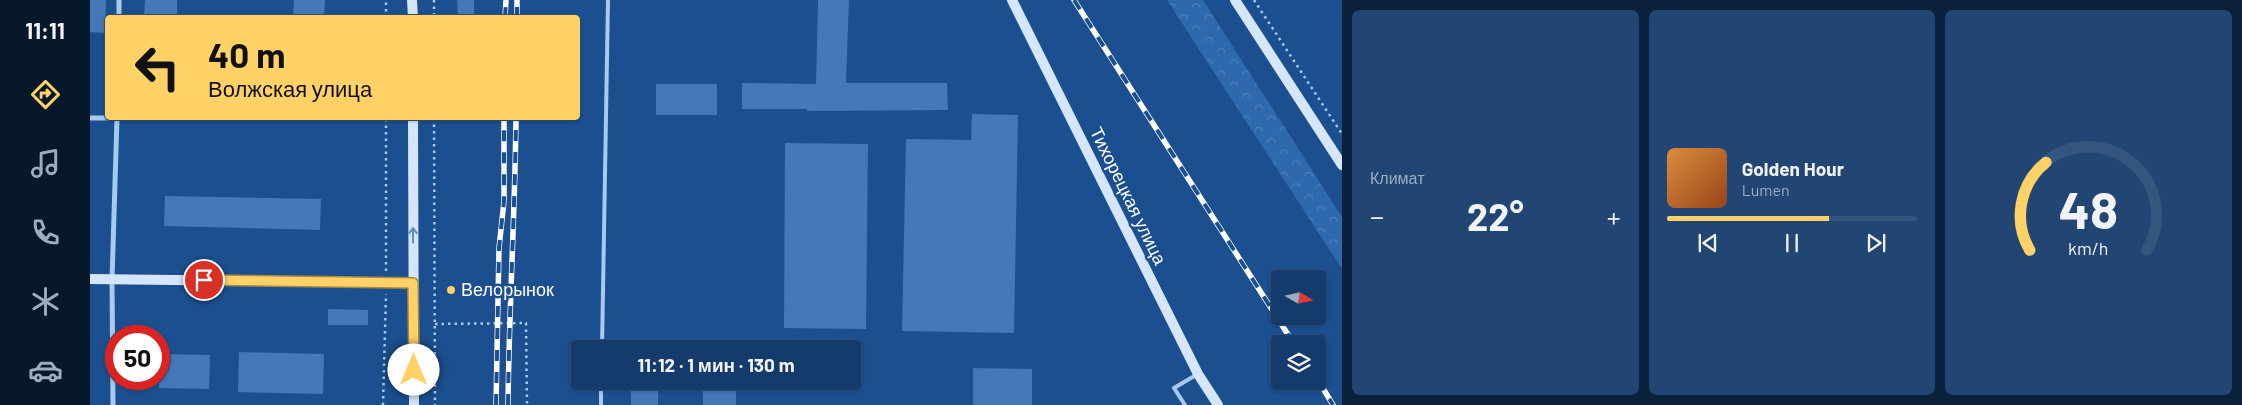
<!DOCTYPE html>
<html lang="ru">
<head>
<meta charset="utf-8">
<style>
  body { margin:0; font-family:Barlow,sans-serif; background:#214673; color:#f1f3f6; height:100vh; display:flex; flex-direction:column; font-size:19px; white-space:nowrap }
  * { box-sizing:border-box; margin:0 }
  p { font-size:16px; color:#9dadc1 }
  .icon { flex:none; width:28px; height:28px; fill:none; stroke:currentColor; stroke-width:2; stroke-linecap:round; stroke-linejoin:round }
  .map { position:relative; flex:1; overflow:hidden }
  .side { display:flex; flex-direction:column; gap:10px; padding:10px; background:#0b203b; width:900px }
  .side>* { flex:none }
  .guide { position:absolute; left:15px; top:15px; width:475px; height:105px; border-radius:5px; box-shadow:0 1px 4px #0004,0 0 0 1px #33557e; background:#ffd166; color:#111; overflow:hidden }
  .needle { width:32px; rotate:99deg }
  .buttons { position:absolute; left:1181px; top:270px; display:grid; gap:10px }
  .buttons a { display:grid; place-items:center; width:55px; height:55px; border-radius:5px; background:#143b6b; box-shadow:0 1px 4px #0004,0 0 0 1px #33557e; font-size:25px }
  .speed { position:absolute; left:15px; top:325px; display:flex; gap:10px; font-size:25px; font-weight:700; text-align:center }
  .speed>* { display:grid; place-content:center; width:65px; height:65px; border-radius:50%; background:#143b6b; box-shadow:0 1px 4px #0004,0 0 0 1px #33557e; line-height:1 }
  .speed .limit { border:8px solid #d22; background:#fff; color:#111 }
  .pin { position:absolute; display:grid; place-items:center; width:42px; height:42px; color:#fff; margin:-21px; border:2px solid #fff; border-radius:50%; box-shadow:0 1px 5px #0007 }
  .me { position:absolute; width:55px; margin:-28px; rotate:0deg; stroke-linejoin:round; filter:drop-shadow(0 0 4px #0008) }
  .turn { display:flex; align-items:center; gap:18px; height:105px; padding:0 20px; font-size:22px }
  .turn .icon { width:65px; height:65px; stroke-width:2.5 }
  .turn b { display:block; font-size:35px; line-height:42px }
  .big { font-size:38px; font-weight:700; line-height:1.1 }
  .side .tile { flex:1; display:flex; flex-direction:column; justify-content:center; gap:8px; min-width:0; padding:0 18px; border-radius:8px; background:#214673 }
  .side .dial { align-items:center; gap:0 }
  .dial svg { height:130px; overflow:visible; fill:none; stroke:#33557e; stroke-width:7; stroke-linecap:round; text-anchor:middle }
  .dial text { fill:#f1f3f6; stroke:none }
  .song { display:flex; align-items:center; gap:15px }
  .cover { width:60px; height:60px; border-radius:8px; background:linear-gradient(135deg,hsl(30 70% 55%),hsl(20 70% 35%)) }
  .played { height:5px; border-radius:2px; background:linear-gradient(90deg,#ffd166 65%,#33557e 65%) }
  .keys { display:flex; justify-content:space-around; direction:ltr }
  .heat { display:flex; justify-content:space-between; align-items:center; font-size:28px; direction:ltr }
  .side .tiles { flex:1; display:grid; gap:10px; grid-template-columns:repeat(3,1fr) }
  .trip { position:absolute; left:481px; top:340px; width:290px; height:50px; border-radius:5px; background:#143b6b; box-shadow:0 1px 4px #0004,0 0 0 1px #33557e; font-weight:700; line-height:50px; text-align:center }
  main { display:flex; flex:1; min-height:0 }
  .tabs { display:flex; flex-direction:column; width:90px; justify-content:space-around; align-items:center; background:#08182b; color:#9dadc1 }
  .tabs .icon { width:35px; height:35px }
  .tabs .current { color:#ffd166 }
  .tabs b { font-size:22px; color:#f1f3f6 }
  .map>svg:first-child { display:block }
</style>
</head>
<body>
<main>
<nav class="tabs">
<b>11:11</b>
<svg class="icon current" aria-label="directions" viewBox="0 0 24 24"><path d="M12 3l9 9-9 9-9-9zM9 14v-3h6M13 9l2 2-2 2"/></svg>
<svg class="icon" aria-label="music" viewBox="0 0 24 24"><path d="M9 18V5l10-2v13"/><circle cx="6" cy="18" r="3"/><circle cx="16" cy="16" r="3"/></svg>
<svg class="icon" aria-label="phone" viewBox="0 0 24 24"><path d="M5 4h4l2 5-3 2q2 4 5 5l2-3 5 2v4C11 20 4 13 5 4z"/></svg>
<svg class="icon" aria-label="climate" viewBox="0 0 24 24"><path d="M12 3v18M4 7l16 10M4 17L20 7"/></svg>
<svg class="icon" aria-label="car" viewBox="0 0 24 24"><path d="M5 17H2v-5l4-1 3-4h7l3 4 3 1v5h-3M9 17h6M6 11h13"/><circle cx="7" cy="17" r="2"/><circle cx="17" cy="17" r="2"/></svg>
</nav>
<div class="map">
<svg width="1252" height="405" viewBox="0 0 1252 405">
  <defs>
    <pattern id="forest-crowns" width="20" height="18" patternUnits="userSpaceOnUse" patternTransform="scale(1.25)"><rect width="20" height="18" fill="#2e69ad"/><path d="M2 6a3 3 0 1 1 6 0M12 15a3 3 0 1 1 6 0" fill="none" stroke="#4d80b9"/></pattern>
  </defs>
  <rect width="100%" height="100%" fill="#1b4f8f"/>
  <path fill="url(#forest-crowns)" d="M1077 0H1113L1252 217V269Z"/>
  <path fill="#4478b7" d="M0 0H16L15 33 0 32Z
    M55 0H87V18H54Z
    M204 0H235L234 18H203Z
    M367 0H384V18H368Z
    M728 0H759L756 83H857L858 110 717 111V109H652V83L726 84Z
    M566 84H627V115H566Z
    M882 114 928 115 924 333 812 331 816 139 881 140Z
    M695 143 778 144 776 329 694 328Z
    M75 196 231 199 230 230 74 226Z
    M238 309 278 310V325H238Z
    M149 352 234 354 233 394 148 392Z
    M69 354 120 355 119 389 69 388Z
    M883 368 942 369V405H883Z
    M541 381H568V405H541Z
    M613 381H646V405H613Z"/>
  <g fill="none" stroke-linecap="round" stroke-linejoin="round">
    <path stroke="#a9c9ee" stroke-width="2.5" stroke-dasharray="2.5 4" stroke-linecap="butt" d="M344 0V18
      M1164 0 1252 134
      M296 18V0
      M344 118 345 405
      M296 271V118
      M345 324 436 323 437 405
      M293 405 296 294"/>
    <path stroke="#a9c9ee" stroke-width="4" d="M512 349 518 0
      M511 405V381
      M1095 405 1084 388 1106 375"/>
    <path stroke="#a9c9ee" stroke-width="5" d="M29 18V0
      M0 118H27
      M23 405 22 280 27 118"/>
    <path stroke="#d6e6fa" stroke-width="10" d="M322 0 323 18
      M922 0 1108 374 1128 405
      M1145 0 1252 165
      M323 118 324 405
      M0 279 323 283"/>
    <defs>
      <path id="rail" d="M984 0 1204 344
        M415 18 416 0
        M427 18V0
        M1228 380 1243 405
        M406 405 409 248 414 201V118
        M418 405C419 309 425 213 426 118"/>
    </defs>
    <use href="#rail" stroke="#fff" stroke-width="5.5"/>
    <use href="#rail" stroke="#1b4f8f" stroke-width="4" stroke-dasharray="11" stroke-linecap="butt"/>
  </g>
  <defs><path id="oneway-shaft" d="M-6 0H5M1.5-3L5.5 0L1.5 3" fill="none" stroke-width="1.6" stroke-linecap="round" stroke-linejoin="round" transform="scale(1.25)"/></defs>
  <use stroke="#668bba" href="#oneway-shaft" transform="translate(323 235) rotate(-90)"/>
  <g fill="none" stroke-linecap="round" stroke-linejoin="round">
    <defs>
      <path id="route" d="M114 280 323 283 324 370"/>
    </defs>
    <use href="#route" stroke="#a68842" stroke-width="12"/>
    <use href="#route" stroke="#ffd166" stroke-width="9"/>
  </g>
  <circle fill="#ffd166" stroke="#1b4f8f" stroke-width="2" cx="361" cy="290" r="5"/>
  <g text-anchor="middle" stroke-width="5" stroke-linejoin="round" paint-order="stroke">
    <g font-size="18" fill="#fff" stroke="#1b4f8f">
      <text transform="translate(1038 196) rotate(64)" y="6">Тихорецкая улица</text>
    </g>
    <g font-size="18" fill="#fff" stroke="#1b4f8f" text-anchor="start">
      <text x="371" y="296">Велорынок</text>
    </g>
  </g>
</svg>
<div class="buttons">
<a><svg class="needle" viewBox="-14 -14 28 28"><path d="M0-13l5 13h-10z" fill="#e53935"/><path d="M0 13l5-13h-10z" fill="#9dadc1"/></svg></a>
<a><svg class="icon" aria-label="layers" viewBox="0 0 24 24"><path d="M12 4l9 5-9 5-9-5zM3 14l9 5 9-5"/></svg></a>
</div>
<div class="speed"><div class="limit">50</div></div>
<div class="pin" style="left:114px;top:280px;background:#d93025"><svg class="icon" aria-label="arrive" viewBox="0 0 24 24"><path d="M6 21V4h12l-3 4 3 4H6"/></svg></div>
<svg class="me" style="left:324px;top:370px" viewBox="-20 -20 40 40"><circle r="19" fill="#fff"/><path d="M0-13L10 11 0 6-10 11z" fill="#ffd166"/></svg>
<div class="trip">11:12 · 1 мин · 130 m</div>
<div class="guide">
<div class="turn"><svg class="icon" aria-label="left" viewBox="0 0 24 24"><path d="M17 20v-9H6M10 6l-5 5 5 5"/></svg><div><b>40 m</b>Волжская улица</div></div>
</div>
</div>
<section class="side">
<div class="tiles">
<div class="tile"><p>Климат</p>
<div class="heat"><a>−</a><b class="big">22°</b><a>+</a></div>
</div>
<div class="tile">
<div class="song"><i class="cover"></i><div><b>Golden Hour</b><p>Lumen</p></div></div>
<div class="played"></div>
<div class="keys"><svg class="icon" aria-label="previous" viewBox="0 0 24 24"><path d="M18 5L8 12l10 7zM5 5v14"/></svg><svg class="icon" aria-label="pause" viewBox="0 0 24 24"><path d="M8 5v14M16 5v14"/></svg><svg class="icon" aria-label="next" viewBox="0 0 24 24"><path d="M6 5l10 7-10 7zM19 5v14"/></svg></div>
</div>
<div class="tile dial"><svg viewBox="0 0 100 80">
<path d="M14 69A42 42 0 1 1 86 69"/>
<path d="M14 69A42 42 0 0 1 24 15" stroke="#ffd166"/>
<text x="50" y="56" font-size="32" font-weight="700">48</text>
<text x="50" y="72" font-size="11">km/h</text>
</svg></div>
</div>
</section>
</main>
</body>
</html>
